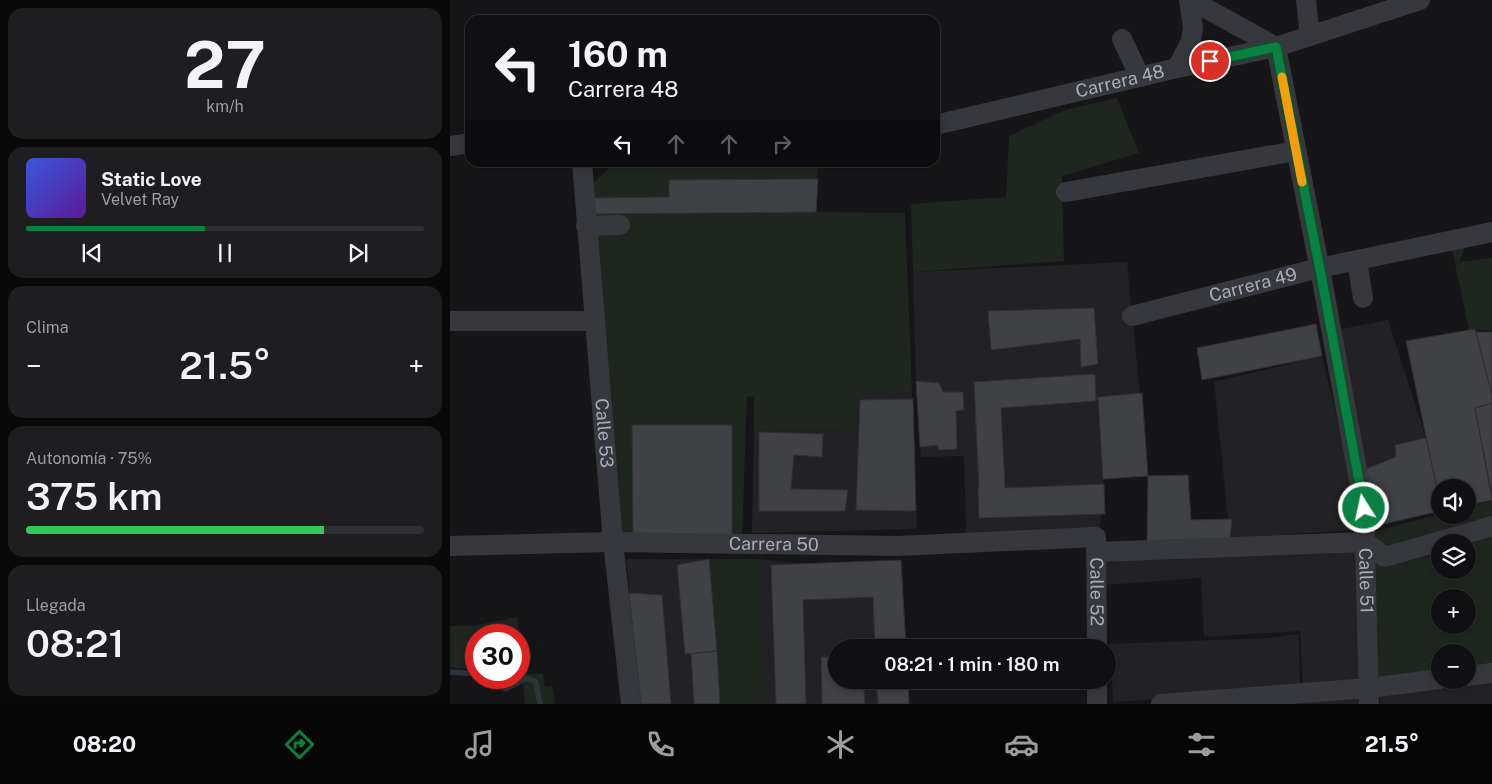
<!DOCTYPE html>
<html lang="es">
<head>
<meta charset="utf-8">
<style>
  body { margin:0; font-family:"Public Sans",sans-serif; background:#1e1e20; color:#f1f3f6; height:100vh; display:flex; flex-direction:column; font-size:19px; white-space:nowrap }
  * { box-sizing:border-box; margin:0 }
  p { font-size:16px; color:#9c9d9f }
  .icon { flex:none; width:28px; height:28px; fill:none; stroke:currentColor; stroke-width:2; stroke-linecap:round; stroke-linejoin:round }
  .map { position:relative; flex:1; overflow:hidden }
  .side { display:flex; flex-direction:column; gap:8px; padding:8px; background:#09090a; width:450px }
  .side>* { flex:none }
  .guide { position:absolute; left:15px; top:15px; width:475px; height:152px; border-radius:15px; box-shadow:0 2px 8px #0003,0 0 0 1px #303032; background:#101012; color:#f1f3f6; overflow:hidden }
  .controls { position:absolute; left:981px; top:479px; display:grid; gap:10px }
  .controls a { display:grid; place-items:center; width:45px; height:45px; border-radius:50%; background:#101012; box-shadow:0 2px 8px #0003,0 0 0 1px #303032; font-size:25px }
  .speed { position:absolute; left:15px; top:624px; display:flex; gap:10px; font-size:25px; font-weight:700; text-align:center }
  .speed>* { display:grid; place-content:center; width:65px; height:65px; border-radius:50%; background:#101012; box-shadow:0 2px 8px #0003,0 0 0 1px #303032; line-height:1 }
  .speed .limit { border:8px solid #d22; background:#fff; color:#111 }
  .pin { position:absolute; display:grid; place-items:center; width:42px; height:42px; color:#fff; margin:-21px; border:2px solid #fff; border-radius:50%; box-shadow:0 1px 5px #0007 }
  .me { position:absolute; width:55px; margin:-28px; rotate:350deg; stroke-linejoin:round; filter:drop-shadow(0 0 4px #0008) }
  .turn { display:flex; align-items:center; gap:18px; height:105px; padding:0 20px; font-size:22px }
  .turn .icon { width:65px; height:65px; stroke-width:2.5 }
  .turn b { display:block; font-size:35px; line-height:42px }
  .lanes { display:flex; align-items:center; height:48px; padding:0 20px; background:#0003; justify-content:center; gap:25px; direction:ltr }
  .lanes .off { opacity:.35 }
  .big { font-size:38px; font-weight:600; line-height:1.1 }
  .side .tile { flex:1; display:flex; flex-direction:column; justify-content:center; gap:8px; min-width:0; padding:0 18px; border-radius:15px; background:#1e1e20 }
  .side .dial { align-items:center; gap:0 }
  .dial b { font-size:65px; line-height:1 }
  .song { display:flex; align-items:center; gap:15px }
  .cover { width:60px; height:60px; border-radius:8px; background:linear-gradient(135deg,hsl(230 70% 55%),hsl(270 70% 35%)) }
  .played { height:5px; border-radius:2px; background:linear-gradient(90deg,#0b8043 45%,#303032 45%) }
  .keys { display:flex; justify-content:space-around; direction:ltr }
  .heat { display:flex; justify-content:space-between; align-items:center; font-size:28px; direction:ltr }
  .charge { height:8px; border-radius:4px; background:linear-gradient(90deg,#34c759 75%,#303032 0) }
  .trip { position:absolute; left:378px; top:639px; width:288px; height:50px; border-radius:25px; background:#101012; box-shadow:0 2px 8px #0003,0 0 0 1px #303032; font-weight:600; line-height:50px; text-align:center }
  .tabs { display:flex; height:80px; justify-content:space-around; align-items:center; background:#060607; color:#9c9d9f }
  .tabs .icon { width:35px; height:35px }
  .tabs .on { color:#0b8043 }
  .tabs b { font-size:22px; color:#f1f3f6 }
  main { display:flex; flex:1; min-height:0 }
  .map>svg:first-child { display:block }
</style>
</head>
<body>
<main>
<section class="side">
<div class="tile dial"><b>27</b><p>km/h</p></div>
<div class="tile">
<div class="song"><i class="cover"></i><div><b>Static Love</b><p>Velvet Ray</p></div></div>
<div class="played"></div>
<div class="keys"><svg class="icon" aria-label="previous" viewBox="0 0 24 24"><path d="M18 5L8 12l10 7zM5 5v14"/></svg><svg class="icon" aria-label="pause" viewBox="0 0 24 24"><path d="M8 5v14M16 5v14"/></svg><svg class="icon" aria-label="next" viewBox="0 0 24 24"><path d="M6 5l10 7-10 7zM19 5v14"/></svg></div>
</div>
<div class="tile"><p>Clima</p>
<div class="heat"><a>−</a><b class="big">21.5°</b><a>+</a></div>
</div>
<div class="tile"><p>Autonomía · 75%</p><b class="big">375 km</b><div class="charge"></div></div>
<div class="tile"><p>Llegada</p><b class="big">08:21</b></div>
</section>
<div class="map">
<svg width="1042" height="704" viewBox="0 0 1042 704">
  <rect width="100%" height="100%" fill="#161618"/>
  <path fill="#222225" d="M677 262 698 476 653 479 650 529 516 534 514 456 471 457 466 381 463 272Z
    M938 320 976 438 945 445 946 457 913 470 881 331Z
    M872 356 907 504 906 530 780 538 764 382Z
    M462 393 467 529 302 533 304 429 406 430V394Z
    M909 547 911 683 853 689 850 631 754 637 751 578 653 585 650 556Z
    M176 559H309L352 564 451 560 456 647 386 648V680H458L459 704H191Z
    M849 634 850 690 663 702 660 644 818 638Z
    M1042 683V704H930V696Z
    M913 693V704H769Z"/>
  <path fill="#1e261f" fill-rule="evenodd" d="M667 98 689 153 612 176 614 261 463 272 461 204 556 197 559 136 615 110Z
    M164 163H368L366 212 455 213 462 393 407 394 406 430 304 429V396L297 397 292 539 169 536 141 186Z
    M1015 247 1009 262 1042 258V330H1019L1002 249Z
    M1042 501V670L1018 672V652H990V675L925 682 919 533 990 514 1018 515V507ZM990 542H1018V570H990ZM990 598H1018V625H990Z
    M259 559H309L315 704H270Z
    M67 617 69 635H26V670L0 667V626H22Z
    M69 637 72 674H93L95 687 102 685 105 704H75L72 675 69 676Z"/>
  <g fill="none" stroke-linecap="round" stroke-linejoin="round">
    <path stroke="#2c353c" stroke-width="5.5" d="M0 672 26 674
      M34 678 56 689 76 678 86 682 90 704"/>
  </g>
  <path fill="#404145" stroke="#303034" d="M368 179 366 212 144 214 142 198 219 197V180Z
    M644 308 648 364 631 367 630 339 541 350 538 311Z
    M866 324 872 356 752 380 747 348Z
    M1025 329 1042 395V403L1025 408 1042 500 1018 505V488H990V503L956 341Z
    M1026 332H1042V395L1033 360Z
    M645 374 646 401 551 408 555 488 654 484 655 514 529 518 528 489H529L524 382Z
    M466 381 489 383 493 392H513L514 410 506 411 507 449 488 450V445L470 447Z
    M692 393 698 476 653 479 648 397Z
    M463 399 466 511 406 510 410 400Z
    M1042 403V495L1025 408Z
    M182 425H282V538L183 535Z
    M309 432 373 434 372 457 344 455 341 489 398 490 395 511H309Z
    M976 438 990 503V511L921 527 913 470 946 457 945 445Z
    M738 475 741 520 782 519 780 538 697 543 698 476Z
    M259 559 267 651 235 654 227 565Z
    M451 560 456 648H425L423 597 353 600 356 704H326L321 565Z
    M179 593 212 595 221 704H191Z
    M267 651 270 704H244L241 654Z
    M371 657H386V680H413L415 704H372Z
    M426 680H458L459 704H428Z"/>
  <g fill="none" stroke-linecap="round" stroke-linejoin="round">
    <g stroke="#37383d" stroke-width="20">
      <path d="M741 0 826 47"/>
      <path d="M856 0 860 36"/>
      <path d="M672 39 690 77"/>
      <path id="s1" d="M826 47 872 280 914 507 919 704"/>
      <path d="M727 68 741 41 743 27 739 0"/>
      <path id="s2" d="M485 125 727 68 826 47 970 0"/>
      <path d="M0 146 20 143"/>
      <path id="s3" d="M132 162 163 542 181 704"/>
      <path d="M616 192 846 151"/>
      <path d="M136 226 170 225"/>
      <path d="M907 261 913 298"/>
      <path id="s4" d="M682 316 869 268 1042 232"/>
      <path d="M0 321H144"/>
      <path id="s5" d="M0 546 163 542 447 546 646 537 647 648"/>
      <path d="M646 552 915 542 935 557 1042 526"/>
      <path d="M1018 676 1042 673"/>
      <path d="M647 680V704"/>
      <path d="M711 704 919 688 990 679"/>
    </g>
  </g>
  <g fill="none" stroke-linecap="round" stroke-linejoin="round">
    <defs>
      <path id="route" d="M760 61 826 47 872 280 914 508"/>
    </defs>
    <use href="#route" stroke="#07532c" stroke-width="12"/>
    <use href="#route" stroke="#0b8043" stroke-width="9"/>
    <path stroke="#f59e0b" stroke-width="9" d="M832 77 852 182"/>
  </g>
  <g text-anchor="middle" stroke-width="5" stroke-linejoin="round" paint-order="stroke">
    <g font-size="18" fill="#a8adb8" stroke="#111113">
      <text dy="6" stroke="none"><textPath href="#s2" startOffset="190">Carrera 48</textPath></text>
      <text dy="6" stroke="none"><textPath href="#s4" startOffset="125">Carrera 49</textPath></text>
      <text dy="6" stroke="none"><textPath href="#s3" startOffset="272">Calle 53</textPath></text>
      <text dy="6" stroke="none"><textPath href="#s5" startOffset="324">Carrera 50</textPath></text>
      <text dy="6" stroke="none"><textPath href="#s1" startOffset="542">Calle 51</textPath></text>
      <text dy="6" stroke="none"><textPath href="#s5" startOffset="701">Calle 52</textPath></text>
    </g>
  </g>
</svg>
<div class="controls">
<a><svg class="icon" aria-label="sound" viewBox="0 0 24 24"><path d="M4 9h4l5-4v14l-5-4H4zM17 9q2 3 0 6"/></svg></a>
<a><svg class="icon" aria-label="layers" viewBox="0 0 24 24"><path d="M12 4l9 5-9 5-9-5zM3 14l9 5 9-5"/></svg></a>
<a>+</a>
<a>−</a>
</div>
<div class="speed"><div class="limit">30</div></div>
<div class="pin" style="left:760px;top:61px;background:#d93025"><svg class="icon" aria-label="arrive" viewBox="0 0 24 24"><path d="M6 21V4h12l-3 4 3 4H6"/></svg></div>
<svg class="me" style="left:914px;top:508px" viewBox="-20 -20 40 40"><circle r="17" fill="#0b8043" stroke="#fff" stroke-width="3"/><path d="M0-11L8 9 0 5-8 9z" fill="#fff"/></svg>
<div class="trip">08:21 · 1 min · 180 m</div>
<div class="guide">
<div class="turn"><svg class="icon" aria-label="left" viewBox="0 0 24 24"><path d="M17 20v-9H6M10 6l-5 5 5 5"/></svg><div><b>160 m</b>Carrera 48</div></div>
<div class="lanes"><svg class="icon" aria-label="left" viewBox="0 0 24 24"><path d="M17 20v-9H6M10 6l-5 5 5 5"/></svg><svg class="icon off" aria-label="ahead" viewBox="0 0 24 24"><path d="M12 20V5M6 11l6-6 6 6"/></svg><svg class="icon off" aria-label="ahead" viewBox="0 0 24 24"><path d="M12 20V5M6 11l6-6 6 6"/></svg><svg class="icon off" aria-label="right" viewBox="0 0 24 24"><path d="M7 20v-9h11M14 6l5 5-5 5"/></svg></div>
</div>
</div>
</main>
<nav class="tabs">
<b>08:20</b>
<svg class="icon on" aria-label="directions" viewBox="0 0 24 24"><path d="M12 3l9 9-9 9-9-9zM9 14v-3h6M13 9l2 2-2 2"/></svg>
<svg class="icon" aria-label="music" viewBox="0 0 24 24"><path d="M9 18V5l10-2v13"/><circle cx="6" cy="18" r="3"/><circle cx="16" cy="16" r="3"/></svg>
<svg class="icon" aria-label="phone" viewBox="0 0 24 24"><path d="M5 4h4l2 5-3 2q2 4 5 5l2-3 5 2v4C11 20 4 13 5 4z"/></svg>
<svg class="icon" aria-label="climate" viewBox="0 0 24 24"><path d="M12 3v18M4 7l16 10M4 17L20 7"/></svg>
<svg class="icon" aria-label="car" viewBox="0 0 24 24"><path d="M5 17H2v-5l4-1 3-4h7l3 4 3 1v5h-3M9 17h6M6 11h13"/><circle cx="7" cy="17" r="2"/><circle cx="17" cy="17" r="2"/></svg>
<svg class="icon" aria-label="filters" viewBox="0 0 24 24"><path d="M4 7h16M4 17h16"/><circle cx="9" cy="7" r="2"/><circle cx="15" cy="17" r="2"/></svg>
<b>21.5°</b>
</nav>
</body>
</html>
